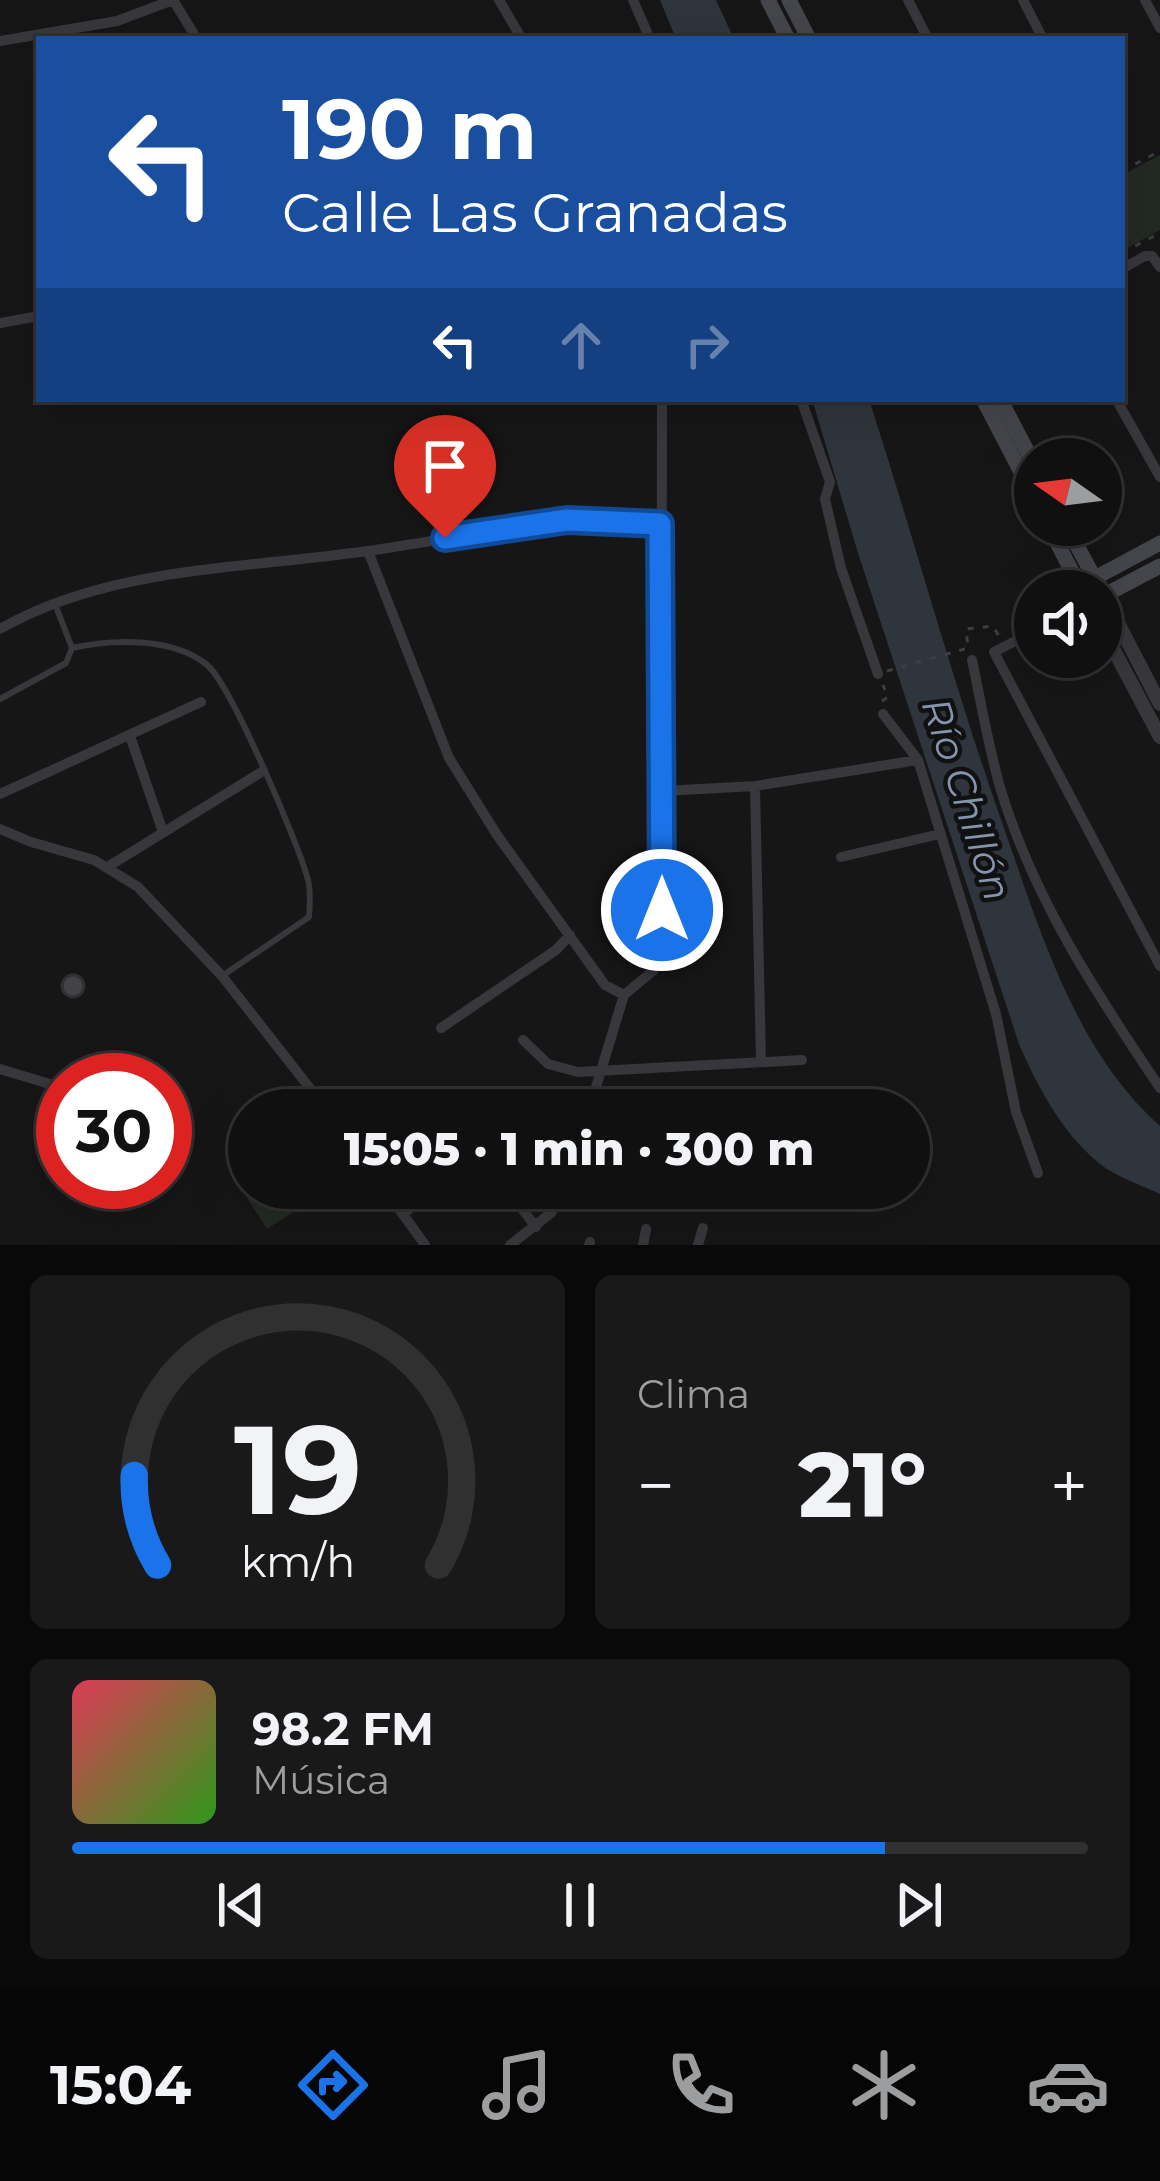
<!DOCTYPE html>
<html lang="es">
<head>
<meta charset="utf-8">
<style>
  body { margin:0; font-family:Montserrat,sans-serif; background:#19191a; color:#f1f3f6; height:100vh; display:flex; flex-direction:column; font-size:45px; white-space:nowrap }
  * { box-sizing:border-box; margin:0 }
  p { font-size:39px; color:#9c9d9f }
  .icon { flex:none; width:66px; height:66px; fill:none; stroke:currentColor; stroke-width:2; stroke-linecap:round; stroke-linejoin:round }
  .map { position:relative; height:1245px; overflow:hidden }
  .details { display:flex; flex-direction:column; gap:30px; padding:30px; background:#090909; flex:1 }
  .details>* { flex:none }
  .guide { position:absolute; left:36px; top:36px; width:1089px; height:366px; border-radius:0px; box-shadow:0 12px 48px #0002,0 0 0 3px #303031; background:#1a4fa0; color:#fff; overflow:hidden }
  .needle { width:78px; rotate:284deg }
  .fabs { position:absolute; left:1014px; top:438px; display:grid; gap:24px }
  .fabs a { display:grid; place-items:center; width:108px; height:108px; border-radius:50%; background:#101011; box-shadow:0 12px 48px #0002,0 0 0 3px #303031; font-size:60px }
  .speed { position:absolute; left:36px; top:1053px; display:flex; gap:24px; font-size:60px; font-weight:700; text-align:center }
  .speed>* { display:grid; place-content:center; width:156px; height:156px; border-radius:50%; background:#101011; box-shadow:0 12px 48px #0002,0 0 0 3px #303031; line-height:1 }
  .speed .limit { border:18px solid #d22; background:#fff; color:#111 }
  .pin { position:absolute; display:grid; place-items:center; width:102px; height:102px; color:#fff; margin:-123px -51px; border-radius:50% 50% 50% 0; rotate:-45deg; box-shadow:0 0 12px #0007 }
  .pin .icon { rotate:45deg }
  .me { position:absolute; width:132px; margin:-66px; rotate:0deg; stroke-linejoin:round; filter:drop-shadow(0 0 9px #0008) }
  .turn { display:flex; align-items:center; gap:42px; height:252px; padding:0 48px; font-size:54px }
  .turn .icon { width:156px; height:156px; stroke-width:2.5 }
  .turn b { display:block; font-size:84px; line-height:102px }
  .lanes { display:flex; align-items:center; height:114px; padding:0 48px; background:#0003; justify-content:center; gap:60px; direction:ltr }
  .lanes .off { opacity:.35 }
  .big { font-size:90px; font-weight:800; line-height:1.1 }
  .details .widget { flex:1; display:flex; flex-direction:column; justify-content:center; gap:18px; min-width:0; padding:0 42px; border-radius:18px; background:#19191a }
  .details .dial { align-items:center; gap:0 }
  .dial svg { height:312px; overflow:visible; fill:none; stroke:#303031; stroke-width:7; stroke-linecap:round; text-anchor:middle }
  .dial text { fill:#f1f3f6; stroke:none }
  .song { display:flex; align-items:center; gap:36px }
  .cover { width:144px; height:144px; border-radius:18px; background:linear-gradient(135deg,hsl(350 70% 55%),hsl(110 70% 35%)) }
  .played { height:12px; border-radius:6px; background:linear-gradient(90deg,#1a73e8 80%,#303031 80%) }
  .keys { display:flex; justify-content:space-around; direction:ltr }
  .heat { display:flex; justify-content:space-between; align-items:center; font-size:66px; direction:ltr }
  .details .tiles { flex:1; display:grid; gap:30px; grid-template-columns:1fr 1fr }
  .widget:last-child { grid-column:span 2 }
  .trip { position:absolute; left:228px; top:1089px; width:702px; height:120px; border-radius:60px; background:#101011; box-shadow:0 12px 48px #0002,0 0 0 3px #303031; font-weight:800; line-height:120px; text-align:center }
  .menu { display:flex; height:192px; justify-content:space-around; align-items:center; background:#060607; color:#9c9d9f }
  .menu .icon { width:84px; height:84px }
  .menu .current { color:#1a73e8 }
  .menu b { font-size:54px; color:#f1f3f6 }
  .map>svg:first-child { display:block }
</style>
</head>
<body>
<div class="map">
<svg width="1160" height="1245" viewBox="0 0 1160 1245">
  <rect width="100%" height="100%" fill="#161617"/>
  <path fill="#222a23" d="M1160 155V230L1122 251V175Z
    M249 1169V1188H289L301 1207 267 1229 234 1178Z"/>
  <path fill="#2f353c" d="M660 0H716L734 39H676Z
    M812 399H869C915 542 954 687 1004 828 1040 931 1076 1052 1160 1126V1194C1143 1186 1123 1179 1107 1169 1065 1139 1039 1090 1019 1044L858 553Z"/>
  <path fill="#434347" stroke="#303033" stroke-width="3" d="M62 986a11 11 0 1 1 22 0a11 11 0 1 1-22 0Z"/>
  <g fill="none" stroke-linecap="round" stroke-linejoin="round">
    <path stroke="#3d3e43" stroke-width="3" stroke-dasharray="6 9" stroke-linecap="butt" d="M1122 171 1160 151
      M1122 253 1160 233
      M887 671 968 648 966 629 993 626 999 636
      M882 701 888 697 883 685"/>
    <path stroke="#37373c" stroke-width="6" d="M72 648C113 639 171 637 206 664 230 682 299 845 308 880 311 892 310 905 309 917L222 976
      M0 699 66 663 72 648 55 604"/>
    <path stroke="#37373c" stroke-width="10" d="M499 0 522 39
      M633 0 650 39
      M908 0 928 39
      M1023 0 1043 39
      M1145 0 1160 28
      M0 41 117 21 173 0 197 39
      M1122 269 1145 256H1152L1160 267
      M0 323 39 316
      M801 399 830 482 825 499 841 568 878 674
      M1116 399 1160 477
      M368 551 449 758 497 835 605 985 624 995
      M0 629C109 566 246 569 367 551 473 536 551 514 660 524
      M1035 631 994 652 1160 966
      M972 660C981 702 988 745 1000 787 1033 898 1096 993 1160 1088
      M883 714 918 760 996 1014 1016 1112 1038 1173
      M130 736 163 832
      M755 786 761 1062
      M663 791 755 786 918 760
      M0 794 201 702
      M0 829 31 842 94 860 138 887 222 976 327 1110
      M841 857 940 834
      M109 866 263 771
      M441 1028 556 950 570 935
      M523 1040 548 1064 578 1072 802 1060
      M0 1069 63 1088
      M589 1110 624 995 654 970 661 949 662 399
      M384 1188 425 1245
      M506 1188 536 1227
      M403 1214 436 1188
      M510 1245 551 1213 566 1188
      M589 1245 590 1242
      M643 1245 646 1229
      M698 1245 703 1228"/>
    <path stroke="#37373c" stroke-width="14" d="M1104 596 1160 704
      M1101 626 1160 737"/>
    <path stroke="#45464b" stroke-width="15" d="M768 0 788 39
      M789 0 809 39
      M983 399 1035 499
      M1000 399 1035 466
      M1048 525 1082 591
      M1066 525 1104 596
      M1080 586 1160 543
      M1101 597 1160 566"/>
  </g>
  <g fill="none" stroke-linecap="round" stroke-linejoin="round">
    <defs>
      <path id="route" d="M445 538 567 520 660 524 662 910"/>
    </defs>
    <use href="#route" stroke="#114b97" stroke-width="30"/>
    <use href="#route" stroke="#1a73e8" stroke-width="21"/>
  </g>
  <g text-anchor="middle" stroke-width="9" stroke-linejoin="round" paint-order="stroke">
    <g font-size="39" font-style="italic" fill="#8495ad" stroke="#111112">
      <text transform="translate(967 799) rotate(72)" y="14">Río Chillón</text>
    </g>
  </g>
</svg>
<div class="fabs">
<a><svg class="needle" viewBox="-14 -14 28 28"><path d="M0-13l5 13h-10z" fill="#e53935"/><path d="M0 13l5-13h-10z" fill="#9c9d9f"/></svg></a>
<a><svg class="icon" aria-label="sound" viewBox="0 0 24 24"><path d="M4 9h4l5-4v14l-5-4H4zM17 9q2 3 0 6"/></svg></a>
</div>
<div class="speed"><div class="limit">30</div></div>
<div class="pin" style="left:445px;top:538px;background:#d93025"><svg class="icon" aria-label="arrive" viewBox="0 0 24 24"><path d="M6 21V4h12l-3 4 3 4H6"/></svg></div>
<svg class="me" style="left:662px;top:910px" viewBox="-20 -20 40 40"><circle r="17" fill="#1a73e8" stroke="#fff" stroke-width="3"/><path d="M0-11L8 9 0 5-8 9z" fill="#fff"/></svg>
<div class="trip">15:05 · 1 min · 300 m</div>
<div class="guide">
<div class="turn"><svg class="icon" aria-label="left" viewBox="0 0 24 24"><path d="M17 20v-9H6M10 6l-5 5 5 5"/></svg><div><b>190 m</b>Calle Las Granadas</div></div>
<div class="lanes"><svg class="icon" aria-label="left" viewBox="0 0 24 24"><path d="M17 20v-9H6M10 6l-5 5 5 5"/></svg><svg class="icon off" aria-label="ahead" viewBox="0 0 24 24"><path d="M12 20V5M6 11l6-6 6 6"/></svg><svg class="icon off" aria-label="right" viewBox="0 0 24 24"><path d="M7 20v-9h11M14 6l5 5-5 5"/></svg></div>
</div>
</div>
<section class="details">
<div class="tiles">
<div class="widget dial"><svg viewBox="0 0 100 80">
<path d="M14 69A42 42 0 1 1 86 69"/>
<path d="M14 69A42 42 0 0 1 8 46" stroke="#1a73e8"/>
<text x="50" y="56" font-size="32" font-weight="700">19</text>
<text x="50" y="72" font-size="11">km/h</text>
</svg></div>
<div class="widget"><p>Clima</p>
<div class="heat"><a>−</a><b class="big">21°</b><a>+</a></div>
</div>
<div class="widget">
<div class="song"><i class="cover"></i><div><b>98.2 FM</b><p>Música</p></div></div>
<div class="played"></div>
<div class="keys"><svg class="icon" aria-label="previous" viewBox="0 0 24 24"><path d="M18 5L8 12l10 7zM5 5v14"/></svg><svg class="icon" aria-label="pause" viewBox="0 0 24 24"><path d="M8 5v14M16 5v14"/></svg><svg class="icon" aria-label="next" viewBox="0 0 24 24"><path d="M6 5l10 7-10 7zM19 5v14"/></svg></div>
</div>
</div>
</section>
<nav class="menu">
<b>15:04</b>
<svg class="icon current" aria-label="directions" viewBox="0 0 24 24"><path d="M12 3l9 9-9 9-9-9zM9 14v-3h6M13 9l2 2-2 2"/></svg>
<svg class="icon" aria-label="music" viewBox="0 0 24 24"><path d="M9 18V5l10-2v13"/><circle cx="6" cy="18" r="3"/><circle cx="16" cy="16" r="3"/></svg>
<svg class="icon" aria-label="phone" viewBox="0 0 24 24"><path d="M5 4h4l2 5-3 2q2 4 5 5l2-3 5 2v4C11 20 4 13 5 4z"/></svg>
<svg class="icon" aria-label="climate" viewBox="0 0 24 24"><path d="M12 3v18M4 7l16 10M4 17L20 7"/></svg>
<svg class="icon" aria-label="car" viewBox="0 0 24 24"><path d="M5 17H2v-5l4-1 3-4h7l3 4 3 1v5h-3M9 17h6M6 11h13"/><circle cx="7" cy="17" r="2"/><circle cx="17" cy="17" r="2"/></svg>
</nav>
</body>
</html>
